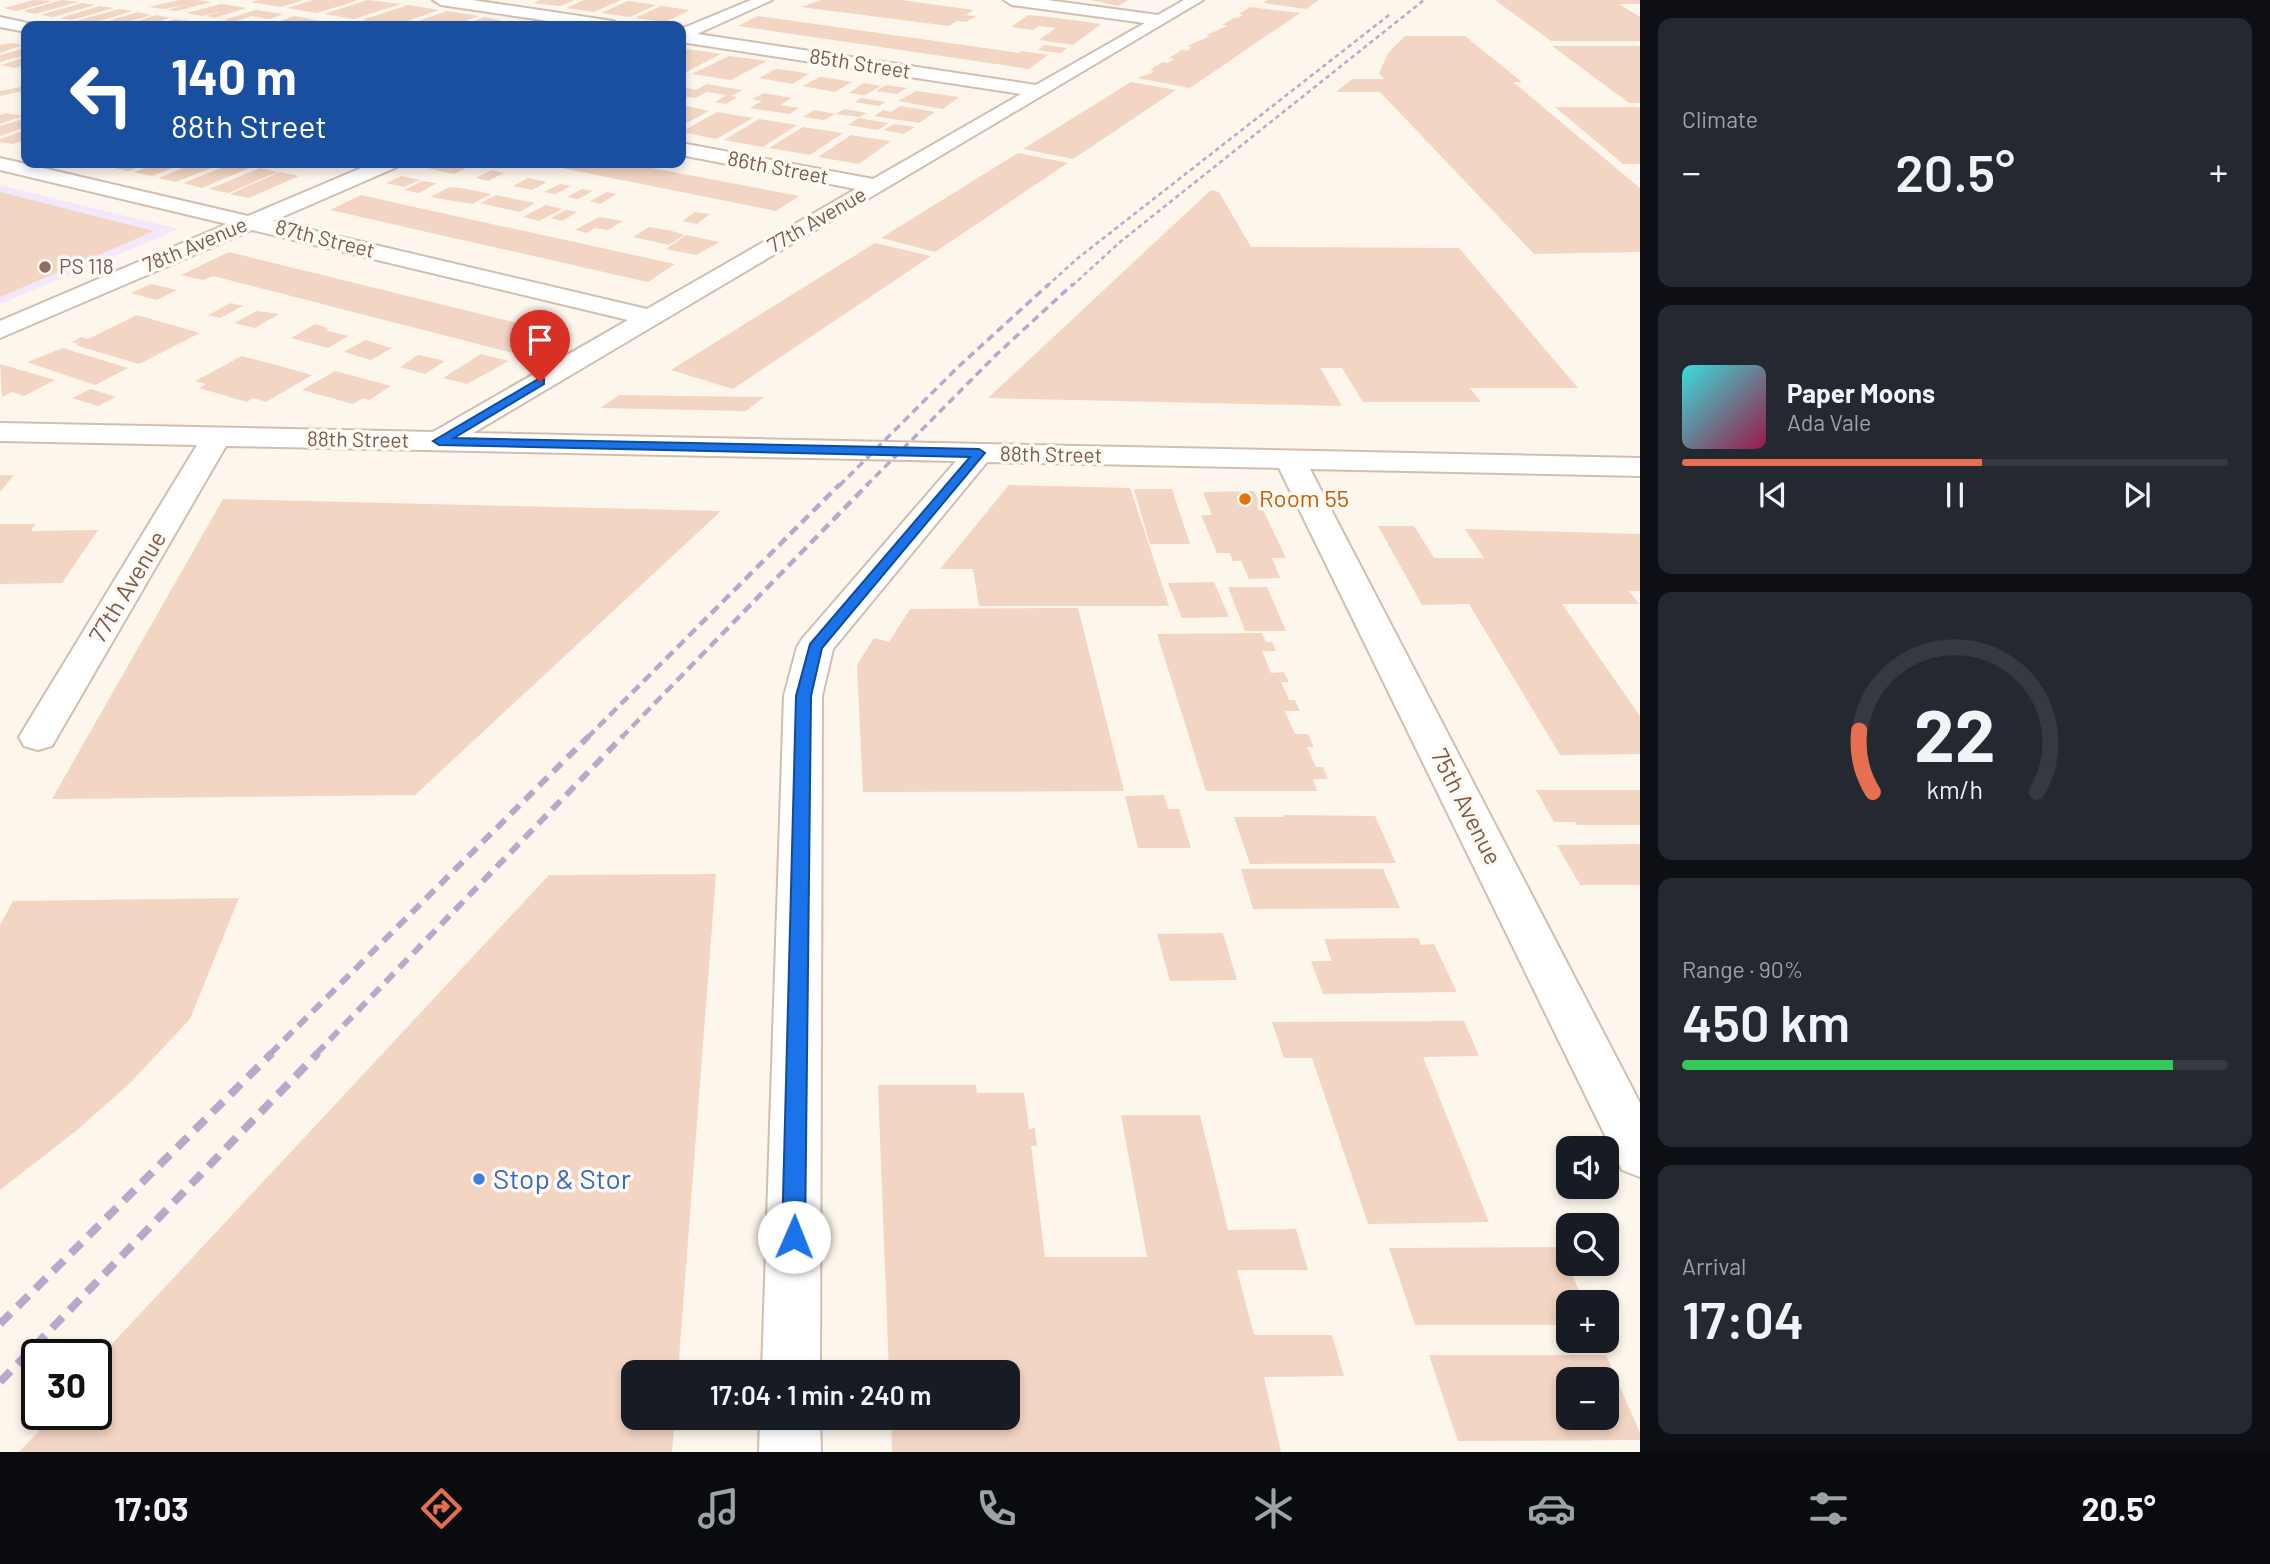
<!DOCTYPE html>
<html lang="en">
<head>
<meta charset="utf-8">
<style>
  body { margin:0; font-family:Barlow,sans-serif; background:#242831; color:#f1f3f6; height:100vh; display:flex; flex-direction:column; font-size:26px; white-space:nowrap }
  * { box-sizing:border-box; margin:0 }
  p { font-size:23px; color:#9ea1a6 }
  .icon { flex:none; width:38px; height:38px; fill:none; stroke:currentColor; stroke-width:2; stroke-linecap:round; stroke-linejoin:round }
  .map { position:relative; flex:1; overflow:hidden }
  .details { display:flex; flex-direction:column; gap:18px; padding:18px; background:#0d0f14; width:630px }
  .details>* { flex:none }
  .top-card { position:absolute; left:21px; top:21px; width:665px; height:147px; border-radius:14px; box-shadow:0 4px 10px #0003; background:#1a4fa0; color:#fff; overflow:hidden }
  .tools { position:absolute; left:1556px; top:1136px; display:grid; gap:14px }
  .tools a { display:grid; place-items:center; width:63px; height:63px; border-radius:14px; background:#171b24; box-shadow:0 4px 10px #0003; font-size:35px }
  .speed { position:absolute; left:21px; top:1339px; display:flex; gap:14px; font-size:35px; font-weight:700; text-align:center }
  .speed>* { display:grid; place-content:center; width:91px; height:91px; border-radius:50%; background:#171b24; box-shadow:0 4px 10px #0003; line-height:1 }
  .speed .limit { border:4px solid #111; border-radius:10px; background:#fff; color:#111 }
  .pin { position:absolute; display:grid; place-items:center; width:60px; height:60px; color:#fff; margin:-72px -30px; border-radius:50% 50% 50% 0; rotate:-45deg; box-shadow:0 0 7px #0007 }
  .pin .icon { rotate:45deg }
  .me { position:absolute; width:77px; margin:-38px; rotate:1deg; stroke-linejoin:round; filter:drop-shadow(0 0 5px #0008) }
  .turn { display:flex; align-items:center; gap:24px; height:147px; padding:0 35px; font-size:32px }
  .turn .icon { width:91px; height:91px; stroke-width:2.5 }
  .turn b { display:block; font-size:49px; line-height:60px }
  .big { font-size:52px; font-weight:600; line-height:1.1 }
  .details .tile { flex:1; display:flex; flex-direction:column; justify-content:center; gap:10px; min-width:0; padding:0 24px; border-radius:14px; background:#242831 }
  .details .dial { align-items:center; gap:0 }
  .dial svg { height:182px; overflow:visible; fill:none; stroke:#363941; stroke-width:7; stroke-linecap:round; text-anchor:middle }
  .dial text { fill:#f1f3f6; stroke:none }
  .song { display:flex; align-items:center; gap:21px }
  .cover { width:84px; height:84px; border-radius:10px; background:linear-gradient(135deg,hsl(180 70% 55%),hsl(340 70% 35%)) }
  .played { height:7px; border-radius:4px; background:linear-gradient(90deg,#e76f51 55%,#363941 55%) }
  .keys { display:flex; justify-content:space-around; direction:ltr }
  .heat { display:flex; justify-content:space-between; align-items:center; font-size:38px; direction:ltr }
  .charge { height:10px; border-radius:5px; background:linear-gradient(90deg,#34c759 90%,#363941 0) }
  .trip { position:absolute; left:621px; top:1360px; width:399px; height:70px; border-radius:14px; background:#171b24; box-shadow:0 4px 10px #0003; font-weight:600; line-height:70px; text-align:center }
  .tab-bar { display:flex; height:112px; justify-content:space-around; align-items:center; background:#090b0e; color:#9ea1a6 }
  .tab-bar .icon { width:49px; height:49px }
  .tab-bar .selected { color:#e76f51 }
  .tab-bar b { font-size:32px; color:#f1f3f6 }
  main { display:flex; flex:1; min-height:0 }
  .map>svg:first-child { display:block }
</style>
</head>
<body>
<main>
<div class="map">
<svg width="1640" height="1452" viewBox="0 0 1640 1452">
  <rect width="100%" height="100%" fill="#fdf6ec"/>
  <path fill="#f3e8fa" d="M0 185 179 229 0 304Z"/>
  <path fill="#f3d5c3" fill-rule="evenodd" d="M34 0 52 1 17 11 4 8Z
    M62 0 78 2 35 14 23 11Z
    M179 0H197L212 2 176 11 167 10 185 5 163 9 149 7Z
    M258 0H300L301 1 281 7 251 2Z
    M313 0H356V1L317 13 287 8Z
    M367 0 401 4 354 19 324 14Z
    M540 0H575L560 6 533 3Z
    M584 0H621L594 12 566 8Z
    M821 0H901L974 10 966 15 977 16 966 22 957 21 949 26 801 7Z
    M1091 0H1128L1118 6Z
    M1268 0H1319L1306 9 1263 3Z
    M1495 0H1640V4H1619L1640 17V41H1551Z
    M628 1 656 5 630 17 601 13Z
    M82 3 95 5 53 17 40 15Z
    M221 4 247 8 214 18 206 16 222 11 202 16 187 13Z
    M408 5 439 10 393 26 362 20Z
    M100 6 114 8 71 20 60 18Z
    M661 6 676 8 690 10 665 22 635 18Z
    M1250 7 1300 13 1190 88 1137 78 1152 73 1154 71 1150 70 1163 62 1168 63 1174 59 1169 58 1182 50 1187 51 1192 47 1187 46 1210 36 1206 35 1225 27 1227 25H1222L1234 18H1238L1243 15 1239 14Z
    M119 9 132 11 90 24 76 21Z
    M256 10 283 14 270 19 252 16 233 22 224 20Z
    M447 11 479 16 451 26H404Z
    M138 12 151 15 113 26 96 25Z
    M156 15 170 18 143 26H123Z
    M1028 15 1050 17 1101 24 1073 45 1039 40 1056 28 1039 26 1033 30 1011 27Z
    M294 16 321 21 304 26H298L302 24 298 23 267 26Z
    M758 16 1019 53 1022 51 1048 55 1029 69 738 26Z
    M485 17 503 21 517 22 506 26H461Z
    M175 19 190 21 174 26H153Z
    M1405 36H1465L1522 82H1513L1640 188V252L1534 254 1380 92H1336L1352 79H1384L1379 73 1388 53Z
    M11 43 23 45 0 53V45Z
    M1044 45 1067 48 1061 53 1038 50Z
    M1552 46H1640V103H1629Z
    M26 48V55L0 62V55Z
    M685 49 702 51 721 54 684 73 681 72V51Z
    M729 56 767 61 731 80 692 74Z
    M26 57V64L15 68 1 65Z
    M776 69 793 71 809 74 792 84 759 78Z
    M820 77 835 79 852 82 835 92 802 86Z
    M1131 82 1176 90 1073 159 1023 149Z
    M864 83 881 86 865 95 849 93Z
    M707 84 729 88 743 90 731 96 737 97 726 104 715 102 727 95 707 92 695 98 681 96V91L686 88 696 90Z
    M886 85 907 88 897 94 876 91Z
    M26 86V90L0 96V91Z
    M916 91 959 97 943 109 898 101Z
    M764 93 792 98 780 105 799 108 789 114 750 108 762 101 752 99Z
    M861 98 886 102 879 106 855 102Z
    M681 106 691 107 709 111 681 126Z
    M900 106 935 112 919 123 874 116 883 110 891 112Z
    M1555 107H1640V164H1623Z
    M844 109 867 113 859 117 836 114Z
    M814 110 825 112 835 114 824 120 803 117Z
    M717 112 753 118 716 139 681 132Z
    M6 113 23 116 0 124V115Z
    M26 118V127L0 136V126Z
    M859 118 869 120 889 123 878 130 848 125Z
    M759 119 797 125 763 147 724 140Z
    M894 124 915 127 904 134 883 130Z
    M803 127 843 133 810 155 769 148Z
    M26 130V140L12 144 0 142V139Z
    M851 135 870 138 891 141 859 164 818 157Z
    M1018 153 1068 163 935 252 881 238Z
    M120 163H148L128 171 110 167Z
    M158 163H185L152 176 134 172Z
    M196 163H224L176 182 158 178Z
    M234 163 254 166 202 188 183 183Z
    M432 163H453L470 166 454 174 423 167Z
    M537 163H625L799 196 776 211Z
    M260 168 278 172 228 193 209 189Z
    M492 170 504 173 488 181 476 178Z
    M280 172 299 176 249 198 230 194Z
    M402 176 420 180 404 187 386 183Z
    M528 178 547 182 532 190 513 186Z
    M422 181 437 183 419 193 404 190Z
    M560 184 571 186 555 194 544 192Z
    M450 187 467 189 491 194 472 204 430 197Z
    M582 189 593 191 578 199 567 197Z
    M1211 190 1219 192 1251 247 1459 248 1578 388H1470L1481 402H1363L1342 368H1320L1342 406 988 398Z
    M0 192 154 231 0 297Z
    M607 192 617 194 600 204 590 201Z
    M361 195 428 210 675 264 648 282 330 210Z
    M496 195 515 199 535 203 519 212 480 203Z
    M546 205 562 209 539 221 523 217Z
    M566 210 577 212 562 221 551 218Z
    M695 212 710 214 697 224 682 221Z
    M599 217 623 221 608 230 595 228 587 233 575 230Z
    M649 227 672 231 684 235 669 245 633 237Z
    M686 235 720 242 696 255 666 249Z
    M875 243 931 256 733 389 671 370Z
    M229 252 525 325 551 332 517 354 213 276 203 280 181 275Z
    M151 284 177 290 157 300 131 293Z
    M231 303 243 306 220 318 208 315Z
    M257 311 279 314 255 328 234 323Z
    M137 315 200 333 139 364 75 345 78 344 72 342 81 337 88 339Z
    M315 324 328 328 325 330 348 336 328 348 291 338Z
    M365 340 378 344 392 348 371 360 344 352Z
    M63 348 128 368 95 385 27 362Z
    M481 354 509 361 467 384 443 378Z
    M418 355 432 358 445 361 425 374 400 367Z
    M242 356 276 365 312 375 266 402 253 398 247 402 199 388 206 384 195 381Z
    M0 364 55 380 24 396 12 392 2 397Z
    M335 371 391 386 369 400 363 398 353 404 302 390Z
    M91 389 116 397 98 406 72 398Z
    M619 395 682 396 764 397 746 411 600 408Z
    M0 475H14L0 492Z
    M1009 485 1130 488 1169 606H979L973 569H940Z
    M1134 489H1172L1190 544H1150Z
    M1254 491 1286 558H1272L1280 578 1249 579 1241 561H1233L1230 553H1217L1201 515H1212L1203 492Z
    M223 499 721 511 415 795 52 799Z
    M0 524H36L31 531 98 530 62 583 0 584Z
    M1378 526H1414L1434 558H1484L1465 529 1640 534V591H1629L1639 604H1562L1640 716V754L1560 755 1469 604 1422 605Z
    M1214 582 1229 617 1182 618 1168 583Z
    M1228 587H1267L1286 631H1245Z
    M1078 608 1124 791 863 792 857 665 874 638 889 642 910 609Z
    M1262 633 1266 642H1272L1276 651H1262L1271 673 1284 672 1289 682H1281L1289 700H1295L1300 711H1285L1295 734H1308L1314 747H1307L1316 767H1323L1328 779H1313L1317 791H1206L1157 634Z
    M1536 790H1640V825H1577L1576 822H1554Z
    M1164 795 1168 809H1179L1191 848H1138L1125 796Z
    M1283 815 1375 816 1396 863 1250 864 1234 817H1284Z
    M1640 844V885H1580L1557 845Z
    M1241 869H1383L1400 908 1253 909Z
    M716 874 678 1372H634V1418H675L672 1452H19L55 1414H96V1361L549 875Z
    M239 898 190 1019 130 1083 76 1131 0 1190V925L13 901Z
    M1223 933 1237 980 1170 981 1157 934Z
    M1418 938 1421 945 1434 944 1457 992 1323 994 1311 961H1332L1324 939Z
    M1464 1021 1479 1056 1423 1057 1489 1222 1368 1224 1312 1058H1284L1272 1022Z
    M878 1085H976L977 1093H1024L1029 1129 1035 1128 1037 1146H1031L1045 1257H1147L1121 1115H1200L1228 1230 1296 1229 1308 1270H1237L1254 1335H1332L1344 1376 1264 1377 1281 1452H892L891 1418H1008V1372H889Z
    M1560 1247 1584 1302H1568V1325H1415L1389 1248Z
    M1429 1355H1606L1640 1433V1440L1458 1441ZM1568 1379H1606V1418H1568Z"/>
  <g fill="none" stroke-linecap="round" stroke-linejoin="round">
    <defs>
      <path id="street" d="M433 0H472L613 21 621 26H583L441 5Z
        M751 0H772L697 34 1036 85 1145 23 1012 5 1004 0H1047L1158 15 1184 0H1203L473 433 1640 458V476L1310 469 1640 1103V1177L1622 1170 1279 468 987 462 833 649 822 696 820 1372H762L784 696 797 647 802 639 956 461 226 446 52 746 38 750 24 746 19 737 197 445 0 441V423L433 432 628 320 252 230 0 338V321L227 224 0 170V158L248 216 373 163H400L397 167 273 221 647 309 856 189 681 155V143L873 179 1021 94 681 42V29Z
        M0 17 32 24 34 26H26V32L0 27Z
        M760 1418H820L821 1452H759Z"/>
    </defs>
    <use href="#street" stroke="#d1beb0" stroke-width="4"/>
    <use href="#street" fill="#fff" fill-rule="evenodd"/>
    <path stroke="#b9a8c9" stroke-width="2.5" stroke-dasharray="4.5 3.5" stroke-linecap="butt" d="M1047 286 1078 258 1389 15
      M1072 286 1120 242 1424 0"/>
    <path stroke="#b9a8c9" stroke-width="3.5" stroke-dasharray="8 5" stroke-linecap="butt" d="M839 486 957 368 1049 284
      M866 486 996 355 1073 284"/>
    <path stroke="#b9a8c9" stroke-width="4.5" stroke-dasharray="10 6" stroke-linecap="butt" d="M587 738 840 484
      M621 738 868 484"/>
    <path stroke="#b9a8c9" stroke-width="6" stroke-dasharray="12 8" stroke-linecap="butt" d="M270 1054 589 736
      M316 1054 623 736"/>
    <path stroke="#b9a8c9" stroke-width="8" stroke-dasharray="15 10" stroke-linecap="butt" d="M0 1324 272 1053
      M0 1382 318 1053"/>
  </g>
  <path fill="#1a73e8" stroke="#114b97" stroke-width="2" d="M540 378 544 379V384L454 438 979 449 985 453 822 648 811 696 805 1237 802 1244 794 1247 786 1244 782 1237 796 696 810 644 970 457 439 445 433 441Z"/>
  <circle fill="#8d6e63" stroke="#fffaf3" stroke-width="2.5" cx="45" cy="267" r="7"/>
  <circle fill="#e8710a" stroke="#fffaf3" stroke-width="2.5" cx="1245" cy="499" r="7"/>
  <circle fill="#3f7fe0" stroke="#fffaf3" stroke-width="2.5" cx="479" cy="1179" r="7"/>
  <g text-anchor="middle" stroke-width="7" stroke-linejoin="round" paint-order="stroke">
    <g font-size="21" fill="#7a5c4d" stroke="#fffaf3">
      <text transform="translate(860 64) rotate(9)" y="7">85th Street</text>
      <text transform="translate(778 168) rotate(11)" y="7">86th Street</text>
      <text transform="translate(817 220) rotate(-30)" y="7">77th Avenue</text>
      <text transform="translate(325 239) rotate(14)" y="7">87th Street</text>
      <text transform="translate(195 245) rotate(-23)" y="7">78th Avenue</text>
      <text transform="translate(358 440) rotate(1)" y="7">88th Street</text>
      <text transform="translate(1051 455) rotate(1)" y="7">88th Street</text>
    </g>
    <g font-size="21" fill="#785e54" stroke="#fffaf3" text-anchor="start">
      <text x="59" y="274">PS 118</text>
    </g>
    <g font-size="24" fill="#c56008" stroke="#fffaf3" text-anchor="start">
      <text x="1259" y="507">Room 55</text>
    </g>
    <g font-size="24" fill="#7a5c4d" stroke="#fffaf3">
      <text transform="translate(128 587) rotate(-59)" y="8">77th Avenue</text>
      <text transform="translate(1466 807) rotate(63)" y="8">75th Avenue</text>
    </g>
    <g font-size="28" fill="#366cbe" stroke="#fffaf3" text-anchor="start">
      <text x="493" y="1189">Stop &amp; Stor</text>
    </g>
  </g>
</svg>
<div class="tools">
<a><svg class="icon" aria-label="sound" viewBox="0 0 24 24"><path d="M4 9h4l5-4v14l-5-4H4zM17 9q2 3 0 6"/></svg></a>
<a><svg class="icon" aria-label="search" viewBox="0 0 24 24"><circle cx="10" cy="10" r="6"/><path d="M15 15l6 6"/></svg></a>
<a>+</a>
<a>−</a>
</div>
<div class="speed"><div class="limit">30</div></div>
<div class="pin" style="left:540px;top:382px;background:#d93025"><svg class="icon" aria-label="arrive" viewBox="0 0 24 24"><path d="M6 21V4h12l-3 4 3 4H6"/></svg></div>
<svg class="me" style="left:794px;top:1237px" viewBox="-20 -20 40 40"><circle r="19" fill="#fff"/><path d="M0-13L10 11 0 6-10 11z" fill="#1a73e8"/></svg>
<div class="trip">17:04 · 1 min · 240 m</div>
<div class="top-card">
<div class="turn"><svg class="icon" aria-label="left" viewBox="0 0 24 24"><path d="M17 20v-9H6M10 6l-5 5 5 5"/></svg><div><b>140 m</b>88th Street</div></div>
</div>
</div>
<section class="details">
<div class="tile"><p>Climate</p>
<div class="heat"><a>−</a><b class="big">20.5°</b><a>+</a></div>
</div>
<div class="tile">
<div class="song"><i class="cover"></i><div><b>Paper Moons</b><p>Ada Vale</p></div></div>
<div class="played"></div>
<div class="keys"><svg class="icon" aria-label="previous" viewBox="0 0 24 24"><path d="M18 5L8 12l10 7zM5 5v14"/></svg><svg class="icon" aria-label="pause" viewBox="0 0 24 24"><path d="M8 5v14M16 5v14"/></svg><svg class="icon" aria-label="next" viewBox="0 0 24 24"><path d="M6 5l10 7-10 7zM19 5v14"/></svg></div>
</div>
<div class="tile dial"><svg viewBox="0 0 100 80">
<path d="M14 69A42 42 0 1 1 86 69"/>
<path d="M14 69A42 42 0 0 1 8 42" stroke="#e76f51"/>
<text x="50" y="56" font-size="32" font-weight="700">22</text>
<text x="50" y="72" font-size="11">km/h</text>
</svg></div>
<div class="tile"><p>Range · 90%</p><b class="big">450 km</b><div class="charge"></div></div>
<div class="tile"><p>Arrival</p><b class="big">17:04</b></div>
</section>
</main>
<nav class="tab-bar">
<b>17:03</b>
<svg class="icon selected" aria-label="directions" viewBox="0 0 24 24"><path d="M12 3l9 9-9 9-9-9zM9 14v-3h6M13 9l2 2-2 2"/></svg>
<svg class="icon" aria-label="music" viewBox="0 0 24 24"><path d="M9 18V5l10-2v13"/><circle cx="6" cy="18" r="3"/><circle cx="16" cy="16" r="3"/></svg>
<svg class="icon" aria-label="phone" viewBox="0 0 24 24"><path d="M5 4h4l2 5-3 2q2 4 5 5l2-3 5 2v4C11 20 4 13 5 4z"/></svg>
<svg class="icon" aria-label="climate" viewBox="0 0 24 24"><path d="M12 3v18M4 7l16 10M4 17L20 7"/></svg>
<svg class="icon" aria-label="car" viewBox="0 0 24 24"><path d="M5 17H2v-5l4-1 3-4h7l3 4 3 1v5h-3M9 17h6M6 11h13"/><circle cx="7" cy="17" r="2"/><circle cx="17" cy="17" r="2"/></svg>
<svg class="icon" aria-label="filters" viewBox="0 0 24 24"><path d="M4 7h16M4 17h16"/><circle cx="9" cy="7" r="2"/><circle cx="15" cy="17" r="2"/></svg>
<b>20.5°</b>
</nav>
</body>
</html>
